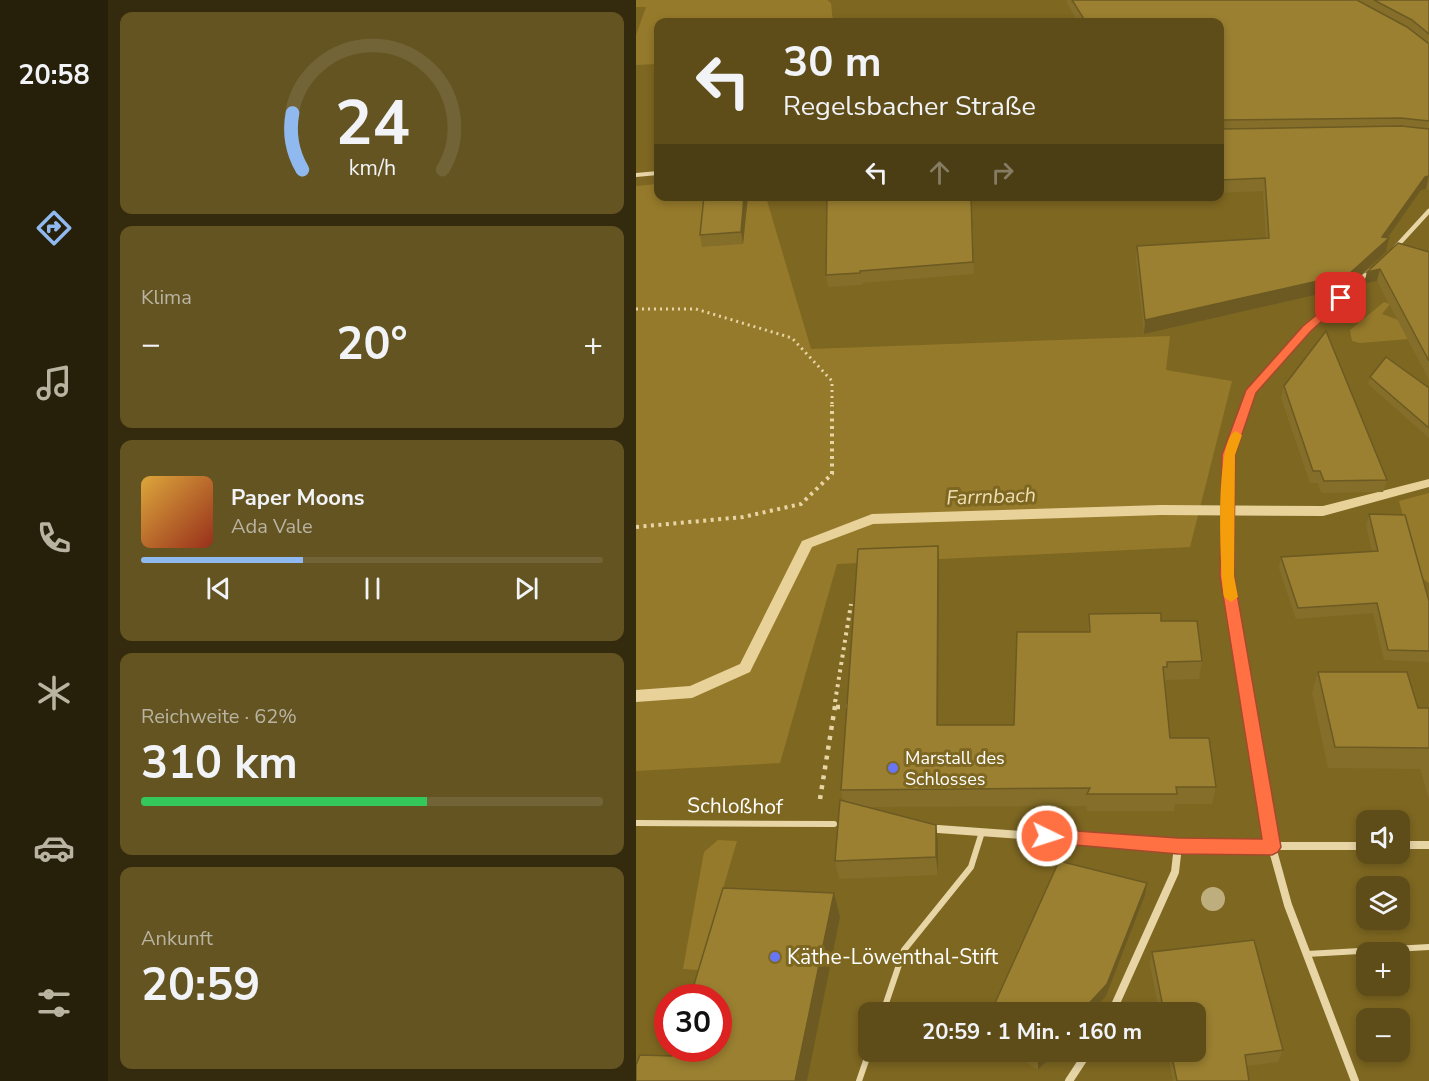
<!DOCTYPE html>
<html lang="de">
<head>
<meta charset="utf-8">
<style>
  body { margin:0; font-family:"Nunito Sans",sans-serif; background:#645422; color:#f1f3f6; height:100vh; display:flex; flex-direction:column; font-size:22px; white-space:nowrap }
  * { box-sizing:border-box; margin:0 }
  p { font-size:20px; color:#b9b4a2 }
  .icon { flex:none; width:33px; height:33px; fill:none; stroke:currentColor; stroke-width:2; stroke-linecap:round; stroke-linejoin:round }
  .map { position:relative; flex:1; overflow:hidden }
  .side { display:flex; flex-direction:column; gap:12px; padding:12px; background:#342a0e; width:528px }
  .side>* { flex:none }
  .hud { position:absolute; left:18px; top:18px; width:570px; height:183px; border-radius:12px; box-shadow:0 3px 9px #0003; background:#5e4d19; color:#f1f3f6; overflow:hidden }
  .tools { position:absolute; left:720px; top:810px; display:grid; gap:12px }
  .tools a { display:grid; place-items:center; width:54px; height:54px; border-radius:12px; background:#5e4d19; box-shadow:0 3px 9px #0003; font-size:30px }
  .speed { position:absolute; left:18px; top:984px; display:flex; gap:12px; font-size:30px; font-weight:700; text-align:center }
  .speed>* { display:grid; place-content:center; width:78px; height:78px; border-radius:50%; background:#5e4d19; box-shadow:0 3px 9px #0003; line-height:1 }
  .speed .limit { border:9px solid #d22; background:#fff; color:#111 }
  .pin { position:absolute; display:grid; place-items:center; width:51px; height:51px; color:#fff; margin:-26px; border-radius:12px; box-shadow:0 3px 9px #0006 }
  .me { position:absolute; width:66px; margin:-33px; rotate:94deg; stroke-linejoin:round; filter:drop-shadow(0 0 4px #0008) }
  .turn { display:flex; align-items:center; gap:21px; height:126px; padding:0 30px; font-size:27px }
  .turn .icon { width:78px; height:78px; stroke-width:2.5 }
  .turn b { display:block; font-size:42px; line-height:51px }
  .lanes { display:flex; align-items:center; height:57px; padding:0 30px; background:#0003; justify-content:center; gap:30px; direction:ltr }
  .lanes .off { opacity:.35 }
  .big { font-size:45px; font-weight:700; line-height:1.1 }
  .side .tile { flex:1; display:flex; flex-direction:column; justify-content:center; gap:9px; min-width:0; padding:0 21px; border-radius:12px; background:#645422 }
  .side .dial { align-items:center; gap:0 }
  .dial svg { height:156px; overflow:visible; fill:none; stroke:#736438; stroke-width:7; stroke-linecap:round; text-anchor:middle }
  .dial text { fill:#f1f3f6; stroke:none }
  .song { display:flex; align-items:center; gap:18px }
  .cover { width:72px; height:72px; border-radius:9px; background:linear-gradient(135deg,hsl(40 70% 55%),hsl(10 70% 35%)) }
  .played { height:6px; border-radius:3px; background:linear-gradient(90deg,#90b9f0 35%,#736438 35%) }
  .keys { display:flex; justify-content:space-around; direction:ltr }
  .heat { display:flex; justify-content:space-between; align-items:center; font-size:33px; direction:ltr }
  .charge { height:9px; border-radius:4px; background:linear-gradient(90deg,#34c759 62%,#736438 0) }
  .trip { position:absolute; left:222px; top:1002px; width:348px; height:60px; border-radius:12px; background:#5e4d19; box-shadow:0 3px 9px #0003; font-weight:700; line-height:60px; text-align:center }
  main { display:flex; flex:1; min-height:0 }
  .dock { display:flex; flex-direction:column; width:108px; justify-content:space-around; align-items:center; background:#261f0a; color:#b9b4a2 }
  .dock .icon { width:42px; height:42px }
  .dock .on { color:#90b9f0 }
  .dock b { font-size:27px; color:#f1f3f6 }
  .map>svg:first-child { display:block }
</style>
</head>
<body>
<main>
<nav class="dock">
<b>20:58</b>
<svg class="icon on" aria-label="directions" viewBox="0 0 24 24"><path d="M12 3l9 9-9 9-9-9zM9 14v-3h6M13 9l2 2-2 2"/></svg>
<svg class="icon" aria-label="music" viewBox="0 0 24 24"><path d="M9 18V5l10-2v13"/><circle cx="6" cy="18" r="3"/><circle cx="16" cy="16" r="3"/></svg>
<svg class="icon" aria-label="phone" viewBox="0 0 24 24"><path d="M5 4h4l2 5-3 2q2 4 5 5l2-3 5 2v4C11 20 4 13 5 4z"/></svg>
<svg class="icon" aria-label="climate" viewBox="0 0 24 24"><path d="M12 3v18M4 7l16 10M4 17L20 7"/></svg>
<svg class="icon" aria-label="car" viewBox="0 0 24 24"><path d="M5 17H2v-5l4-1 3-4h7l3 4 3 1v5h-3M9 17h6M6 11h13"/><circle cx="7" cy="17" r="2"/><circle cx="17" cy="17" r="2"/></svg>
<svg class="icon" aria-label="filters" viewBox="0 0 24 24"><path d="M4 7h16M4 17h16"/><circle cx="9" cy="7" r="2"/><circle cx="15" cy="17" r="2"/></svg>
</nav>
<section class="side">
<div class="tile dial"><svg viewBox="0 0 100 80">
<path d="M14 69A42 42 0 1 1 86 69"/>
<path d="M14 69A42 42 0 0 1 9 40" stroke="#90b9f0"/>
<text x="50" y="56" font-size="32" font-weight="700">24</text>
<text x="50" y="72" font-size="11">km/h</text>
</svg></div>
<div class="tile"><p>Klima</p>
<div class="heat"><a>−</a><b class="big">20°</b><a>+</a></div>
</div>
<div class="tile">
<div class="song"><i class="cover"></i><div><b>Paper Moons</b><p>Ada Vale</p></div></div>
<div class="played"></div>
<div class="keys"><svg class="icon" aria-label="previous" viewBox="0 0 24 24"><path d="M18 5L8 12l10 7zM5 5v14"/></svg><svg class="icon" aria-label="pause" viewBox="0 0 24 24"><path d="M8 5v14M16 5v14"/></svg><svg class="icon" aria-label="next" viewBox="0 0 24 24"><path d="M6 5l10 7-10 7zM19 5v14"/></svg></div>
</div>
<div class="tile"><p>Reichweite · 62%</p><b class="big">310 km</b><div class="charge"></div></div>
<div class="tile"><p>Ankunft</p><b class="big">20:59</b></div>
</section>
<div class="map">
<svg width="793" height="1081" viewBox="0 0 793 1081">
  <rect width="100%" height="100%" fill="#7e6721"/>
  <path fill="#967a2b" d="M0 0H191L195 3 197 22H22V64L0 65V35L10 7H0Z
    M22 184V196L130 197 175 349 534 336 530 370 596 381 554 547 201 564 144 763 0 771V186Z
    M748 302 754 304 746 314 765 321 773 339 724 343 716 341 714 330Z
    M793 493V583L784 577 763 501Z
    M82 840 101 841 63 970 47 969 68 852Z"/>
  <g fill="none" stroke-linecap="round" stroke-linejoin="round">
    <path fill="#e8d299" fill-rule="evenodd" d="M793 479V487L687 516 525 515 237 524 176 547 114 672 56 698 0 702V690L54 686 104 664 166 541 236 514 525 505 687 506Z"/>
    <path stroke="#e7d5a6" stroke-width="3" stroke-dasharray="2 4" stroke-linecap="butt" d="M0 309H60L156 338 196 381V407"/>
    <path stroke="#e7d5a6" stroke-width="4" stroke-dasharray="3 4.5" stroke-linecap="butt" d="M0 527 107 517 165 504 196 474V405
      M199 702 215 604"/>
    <path stroke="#e7d5a6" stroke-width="4.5" stroke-dasharray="4 6" stroke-linecap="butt" d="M200 707H214
      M184 799 200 700"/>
    <path stroke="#e7d5a6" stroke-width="6" d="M0 823 198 824
      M671 954 793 947
      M247 1012 268 950 335 867 346 832
      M223 1081 233 1052"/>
    <path stroke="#e7d5a6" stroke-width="4" d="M0 175 22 173"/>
    <path stroke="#e7d5a6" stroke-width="4.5" d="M759 248 793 211
      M609 407 614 392 672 328 734 271"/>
    <path stroke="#e7d5a6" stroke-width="6" d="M610 405 593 455 591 576 612 702"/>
    <path stroke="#e7d5a6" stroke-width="8" d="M612 700 636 847 652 905 719 1081
      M302 829 542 846H730
      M764 845H793
      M476 1012 539 872 542 846
      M433 1081 452 1052"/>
  </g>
  <circle fill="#bfae7d" cx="577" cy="899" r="12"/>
  <path fill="#856e2a" d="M431 0H793V190L790 189 785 190 751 238 750 252 710 288 508 334 500 260 501 246 630 238 627 191 584 193V22L440 19 431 3Z
    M68 196H112L107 244 66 247 64 235Z
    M335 196 338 274 226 283V285L192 287 190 275Z
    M404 196H498L404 200Z
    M793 252V380L741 281 728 284 731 272Z
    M734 377 793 388V438L732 384Z
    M648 386 751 480 747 492 685 493 682 483H674L645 398Z
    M733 514 793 601V662L748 660 737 613 660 619 643 568 645 557 736 552 730 525Z
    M302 546 303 564 302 725H378L452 632 453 614 525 621 566 661 563 679 530 680 529 685 534 738 580 787 576 804H539L538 811H450L451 806 232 807 300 825 302 843V875L203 879 199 861 207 801 205 790Z
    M682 672 782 708H793V799L784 769 692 768 676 693Z
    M516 952 647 1050 642 1062 611 1066 613 1081H537L531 1052H560V1012H523L514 964Z
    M375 1052H419L402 1070Z"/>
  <path fill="#6c5a22" d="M793 176 790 189 785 190 748 243 753 238 750 252 710 288 508 334 509 320 789 177Z
    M108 196H112L107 244 105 232Z
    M744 269 741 281 728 284 731 272Z
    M302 546 303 564 302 743 301 725Z
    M300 825 302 843V875L300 857Z
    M511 883 509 895 470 996 455 1012H445Z
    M198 893 204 917 171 1081H159Z
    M409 1052H419L402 1070V1058Z"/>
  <path fill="#9b8031" stroke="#6c5a22" stroke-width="1.5" d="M436 0H721L771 27 793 44V121L765 118 585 120 584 123V22H377V20L448 19Z
    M738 0H793V34L776 20Z
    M765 126 793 129V176L789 177 746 237 753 238 713 274 509 320 501 246 633 238 629 178 584 180V127L586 129Z
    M68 196H108L105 232 64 235Z
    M191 196H335L337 262 224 271V273L190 275Z
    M762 243 793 252V361L744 269 731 272Z
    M690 331 751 480 688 481 684 471H677L648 386Z
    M750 357 793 388V428L734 377Z
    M733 514 769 515 793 601V651L752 650 741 603 662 608 645 557 742 551Z
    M302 546 301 725H378L381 632H454L453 614 525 613V621H561L566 661 531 662V667H527L534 738H573L580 787H540L541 794H451L454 788 205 790 222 549Z
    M682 672H771L782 708H793V748L699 747Z
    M204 800 300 825V857L199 861Z
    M423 861 511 883 471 984 445 1012H355Z
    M87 888 198 893 159 1081H0V1065L4 1055 36 1056 39 1048H82V998H54Z
    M618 940 647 1050 609 1055 613 1081H541L535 1052H560V1012H528L516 952Z
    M392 1052H409L402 1058Z"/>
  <path fill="#ff7043" stroke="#a6492c" stroke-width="1.5" d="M705 295 710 298 709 300 675 331 620 393 599 455 598 576 645 847 642 852 636 855 542 854 405 842 403 836 405 831 411 829 542 838 626 839 584 576 586 455 610 390 667 326Z"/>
  <path fill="#f59e0b" d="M600 431 606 435 599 455 598 576 602 597 595 602 588 597C584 574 578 437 600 431Z"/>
  <g fill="#6776f3" stroke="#7e6721" stroke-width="2">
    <circle cx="257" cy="768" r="6"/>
    <circle cx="139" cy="957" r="6"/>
  </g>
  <g text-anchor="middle" stroke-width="6" stroke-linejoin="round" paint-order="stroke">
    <g font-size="18" fill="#fff" stroke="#7e6721" text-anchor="start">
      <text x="269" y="764">Marstall des<tspan x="269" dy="21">Schlosses</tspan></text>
    </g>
    <g font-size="20" font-style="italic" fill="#eedeb1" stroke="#7e6721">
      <text transform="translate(355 496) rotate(-2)" y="7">Farrnbach</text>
    </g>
    <g font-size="21" fill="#fff" stroke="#7e6721">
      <text transform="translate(99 806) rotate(1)" y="7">Schloßhof</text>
    </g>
    <g font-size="21" fill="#fff" stroke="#7e6721" text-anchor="start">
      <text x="151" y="964">Käthe-Löwenthal-Stift</text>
    </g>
  </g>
</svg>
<div class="tools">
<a><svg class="icon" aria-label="sound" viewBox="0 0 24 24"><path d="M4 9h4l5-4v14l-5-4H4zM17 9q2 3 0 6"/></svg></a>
<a><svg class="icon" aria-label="layers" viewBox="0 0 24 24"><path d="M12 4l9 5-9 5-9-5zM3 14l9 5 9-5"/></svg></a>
<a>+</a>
<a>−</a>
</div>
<div class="speed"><div class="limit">30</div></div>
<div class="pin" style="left:705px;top:298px;background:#d93025"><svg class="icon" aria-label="arrive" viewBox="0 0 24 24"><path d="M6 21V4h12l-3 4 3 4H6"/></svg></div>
<svg class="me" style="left:411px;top:836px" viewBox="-20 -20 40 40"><circle r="17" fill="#ff7043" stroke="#fff" stroke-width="3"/><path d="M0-11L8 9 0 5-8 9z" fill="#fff"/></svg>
<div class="trip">20:59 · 1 Min. · 160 m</div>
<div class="hud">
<div class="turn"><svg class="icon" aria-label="left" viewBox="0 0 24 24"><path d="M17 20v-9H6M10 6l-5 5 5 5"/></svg><div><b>30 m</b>Regelsbacher Straße</div></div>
<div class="lanes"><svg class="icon" aria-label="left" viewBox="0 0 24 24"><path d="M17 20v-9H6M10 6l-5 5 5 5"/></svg><svg class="icon off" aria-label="ahead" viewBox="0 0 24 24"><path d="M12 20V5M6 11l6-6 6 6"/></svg><svg class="icon off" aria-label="right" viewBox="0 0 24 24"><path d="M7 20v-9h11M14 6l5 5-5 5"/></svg></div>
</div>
</div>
</main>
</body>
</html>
